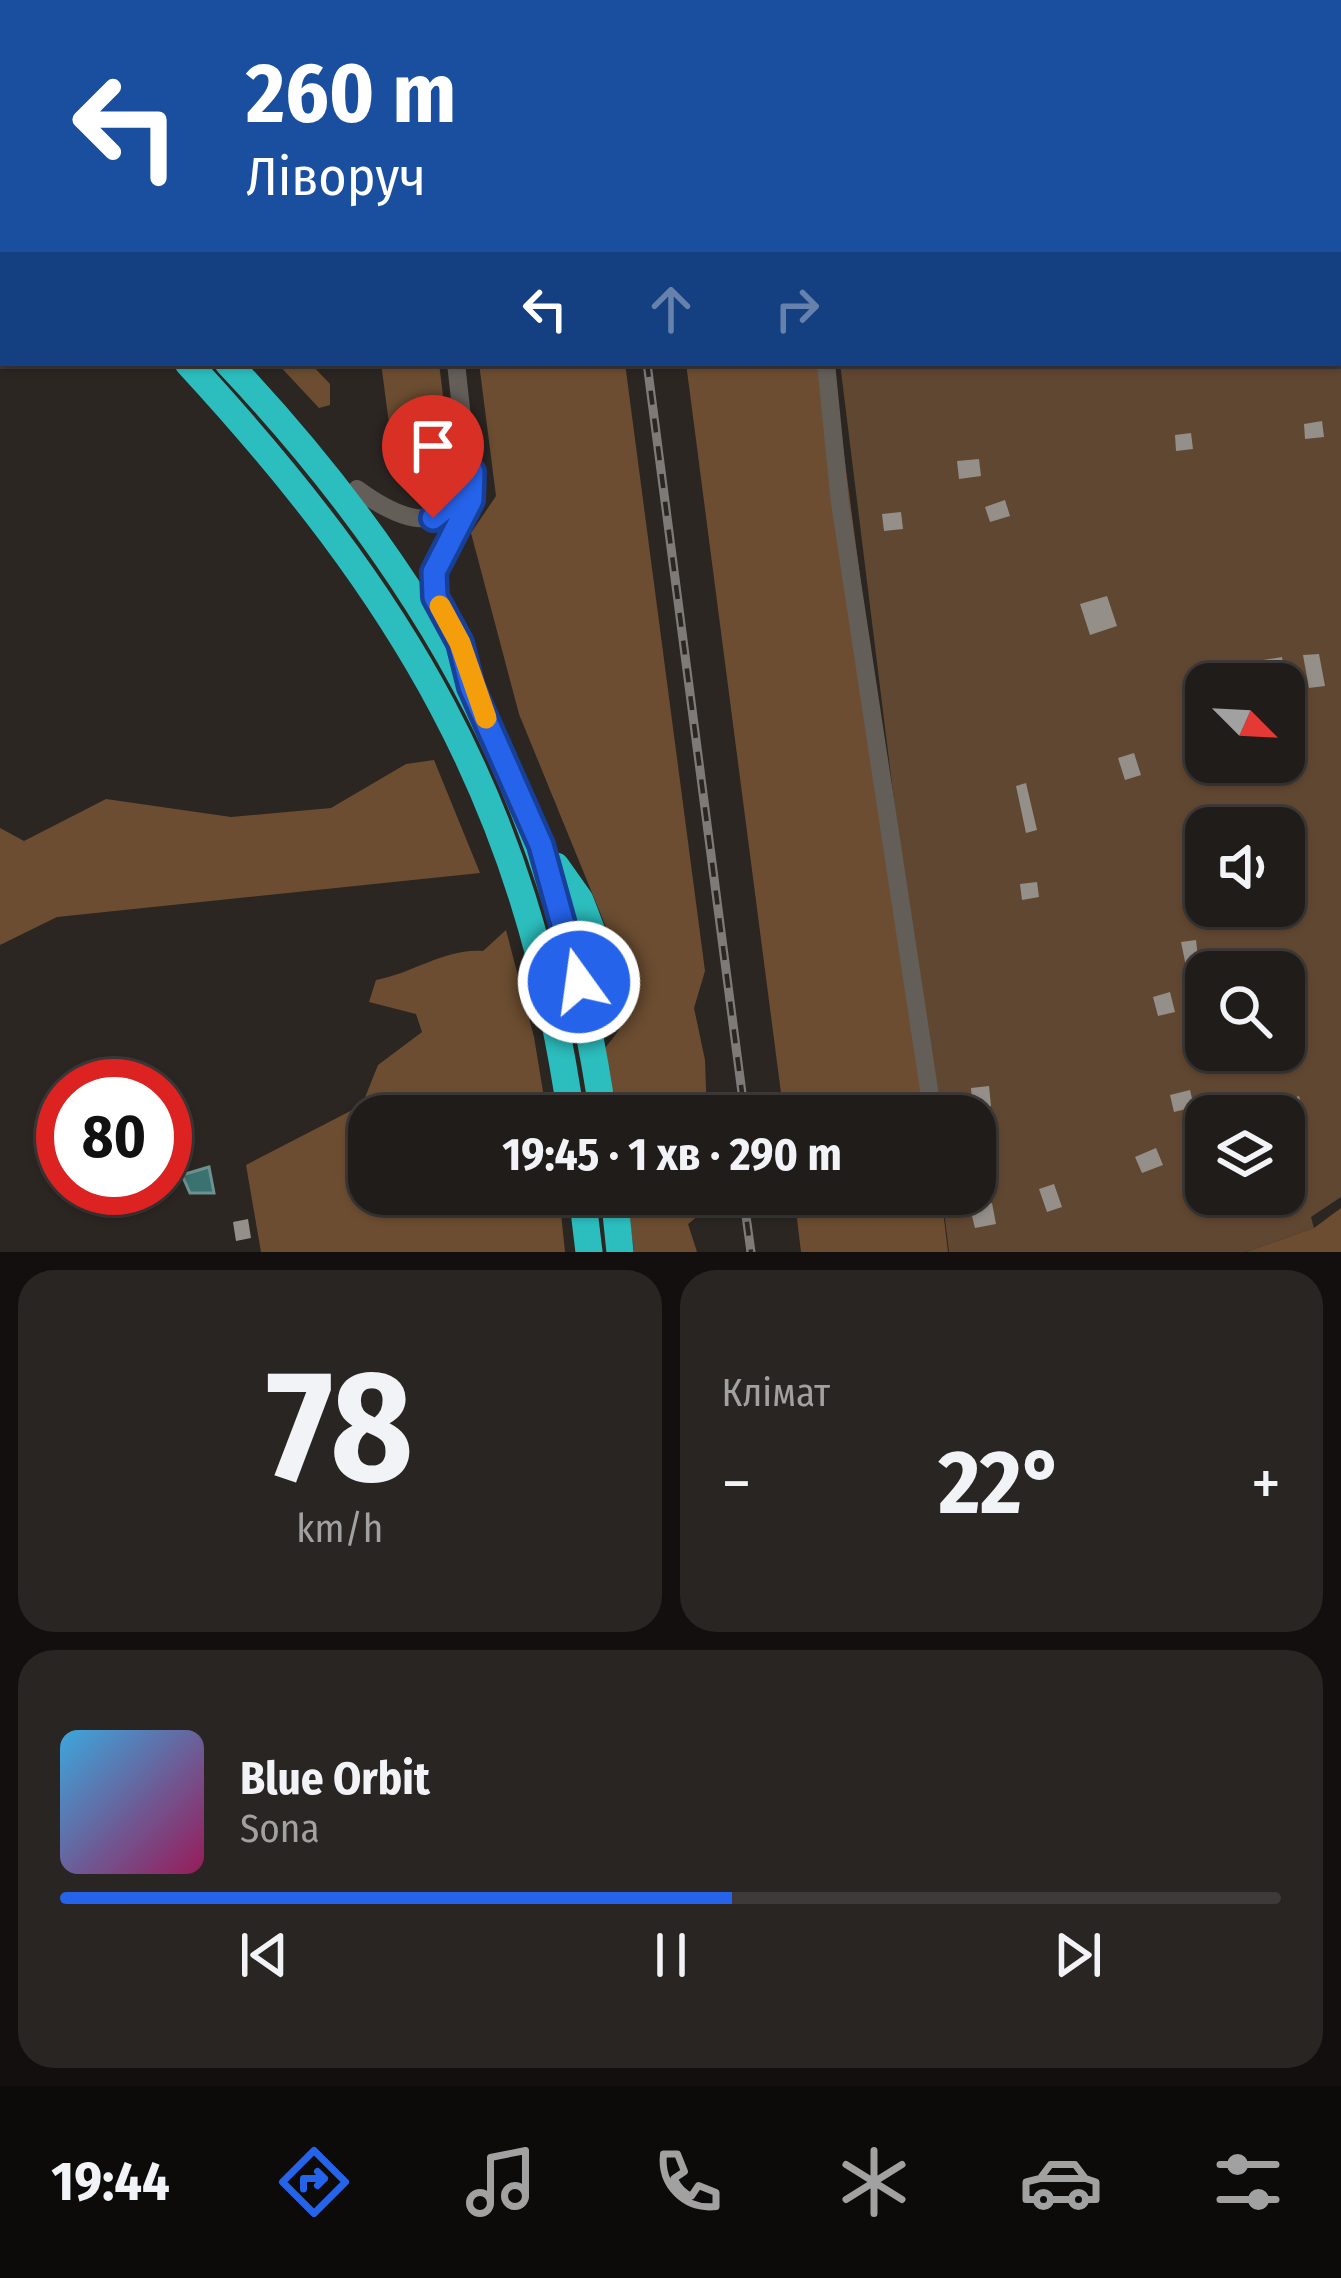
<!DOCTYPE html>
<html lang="uk">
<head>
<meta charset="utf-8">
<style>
  body { margin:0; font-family:"Fira Sans Condensed",sans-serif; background:#282523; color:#f1f3f6; height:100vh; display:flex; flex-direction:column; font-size:45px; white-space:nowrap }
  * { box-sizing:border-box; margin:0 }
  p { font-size:39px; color:#a2a1a2 }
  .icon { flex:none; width:66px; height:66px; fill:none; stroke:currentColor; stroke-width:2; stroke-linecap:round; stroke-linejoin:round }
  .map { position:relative; height:1252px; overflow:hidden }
  .side { display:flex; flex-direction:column; gap:18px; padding:18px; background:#120f0e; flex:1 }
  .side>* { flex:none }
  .guide { position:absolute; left:0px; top:0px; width:1341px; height:366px; box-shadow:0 3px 9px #0004,0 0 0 3px #3d3a39; background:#1a4fa0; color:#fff; overflow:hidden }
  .needle { width:78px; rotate:114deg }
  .tools { position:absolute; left:1185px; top:663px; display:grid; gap:24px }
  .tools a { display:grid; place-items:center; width:120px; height:120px; border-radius:24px; background:#201c1a; box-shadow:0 3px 9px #0004,0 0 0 3px #3d3a39; font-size:60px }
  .speed { position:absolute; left:36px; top:1059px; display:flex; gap:24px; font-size:60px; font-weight:700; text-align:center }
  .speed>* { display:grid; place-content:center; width:156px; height:156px; border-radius:50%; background:#201c1a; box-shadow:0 3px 9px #0004,0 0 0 3px #3d3a39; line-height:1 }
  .speed .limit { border:18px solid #d22; background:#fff; color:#111 }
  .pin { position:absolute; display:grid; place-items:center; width:102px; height:102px; color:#fff; margin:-123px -51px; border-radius:50% 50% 50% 0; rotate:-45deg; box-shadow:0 0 12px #0007 }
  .pin .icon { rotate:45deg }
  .me { position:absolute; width:132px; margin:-66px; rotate:346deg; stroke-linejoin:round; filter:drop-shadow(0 0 9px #0008) }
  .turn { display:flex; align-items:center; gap:42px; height:252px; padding:0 48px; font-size:54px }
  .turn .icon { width:156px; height:156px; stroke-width:2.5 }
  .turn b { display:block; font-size:84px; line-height:102px }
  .lanes { display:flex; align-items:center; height:114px; padding:0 48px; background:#0003; justify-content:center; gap:60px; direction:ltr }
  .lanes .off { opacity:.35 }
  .big { font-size:90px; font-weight:700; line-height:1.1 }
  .side .tile { flex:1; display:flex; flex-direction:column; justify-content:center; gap:18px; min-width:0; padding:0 42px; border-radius:36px; background:#282523 }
  .side .dial { align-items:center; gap:0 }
  .dial b { font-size:156px; line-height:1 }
  .song { display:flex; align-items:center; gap:36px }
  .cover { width:144px; height:144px; border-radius:18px; background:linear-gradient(135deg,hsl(200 70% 55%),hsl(330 70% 35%)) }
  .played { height:12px; border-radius:6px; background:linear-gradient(90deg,#2563eb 55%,#3d3a39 55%) }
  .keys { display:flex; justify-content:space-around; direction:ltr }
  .heat { display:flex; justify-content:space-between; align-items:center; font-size:66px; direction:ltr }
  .side .tiles { flex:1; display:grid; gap:18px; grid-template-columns:1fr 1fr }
  .tile:last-child { grid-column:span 2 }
  .trip { position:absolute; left:348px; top:1095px; width:648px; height:120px; border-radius:36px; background:#201c1a; box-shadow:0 3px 9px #0004,0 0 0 3px #3d3a39; font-weight:700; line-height:120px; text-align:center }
  .menu { display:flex; height:192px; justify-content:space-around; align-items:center; background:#0d0b0a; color:#a2a1a2 }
  .menu .icon { width:84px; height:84px }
  .menu .active { color:#2563eb }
  .menu b { font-size:54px; color:#f1f3f6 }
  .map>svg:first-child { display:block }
</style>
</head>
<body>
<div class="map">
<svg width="1341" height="1252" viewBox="0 0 1341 1252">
  <rect width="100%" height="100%" fill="#2b2622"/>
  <path fill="#604731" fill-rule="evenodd" d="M796 0H1341V1197L1311 1217 1314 1228 1246 1252H949L942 1194H975V1116H933L840 363H1338V3ZM1206 684H1284V762H1206ZM1206 828H1284V906H1206ZM1206 972H1284V1050H1206ZM1206 1116H1284V1194H1206Z"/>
  <path fill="#6c4d31" d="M277 363H310L330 384V405L319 408Z
    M381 363H439L448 436 392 446Z
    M479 363H625L705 971 694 1008 705 1060 707 1116H615L605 1048C627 1021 634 1010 626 976L519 714 471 533 496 496Z
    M686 363H832L931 1116H784Z
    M434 760 480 873 57 917 0 945V828L24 841 106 799 231 817 331 808 406 764Z
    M506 930 534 1037 547 1116H369V1194H559L565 1252H261L246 1165 362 1105 378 1065 422 1032 416 1014 369 1002 376 980C414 973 445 948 483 951Z
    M626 1194H707L704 1211 688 1224 697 1252H634Z
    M794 1194H941L948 1252H801Z
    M1341 1208V1252H1246L1314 1228Z"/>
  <path fill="#3a7171" stroke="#6c9190" stroke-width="3" d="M209 1167 214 1193H190L182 1175Z"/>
  <path fill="#958f8a" d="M1322 421 1324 437 1305 439 1304 424Z
    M1191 433 1193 449 1176 451 1175 435Z
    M979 459 981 476 959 479 957 461Z
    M1005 500 1010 516 990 522 985 507Z
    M901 512 903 529 884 531 882 514Z
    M1107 596 1117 626 1090 635 1080 604Z
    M1319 654 1325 686 1309 688 1303 655Z
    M1282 657 1285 677 1266 679 1263 660Z
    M1134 753 1141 775 1125 780 1118 758Z
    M1026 783 1037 830 1026 833 1016 786Z
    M1037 882 1039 897 1022 900 1020 884Z
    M1196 940 1198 958 1208 957 1210 968 1187 971 1181 942Z
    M1170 992 1175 1012 1158 1016 1153 997Z
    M989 1086 991 1106 973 1108 971 1088Z
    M1190 1090 1194 1107 1174 1112 1170 1095Z
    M1299 1096 1303 1110 1261 1116 1260 1111Z
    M1156 1148 1163 1165 1142 1173 1135 1157Z
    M1054 1184 1062 1207 1047 1212 1039 1189Z
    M992 1203 996 1224 975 1228 970 1208Z
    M248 1219 251 1238 236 1241 233 1222Z"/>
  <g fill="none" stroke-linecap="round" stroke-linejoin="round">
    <path stroke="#645e59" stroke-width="18" d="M405 0V3
      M785 0V3
      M826 363 840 503 933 1116
      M357 489C394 516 444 542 468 482
      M435 597 434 572 471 500 456 363"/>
    <path stroke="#2cbebe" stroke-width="27" d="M0 122 3 126
      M0 161 3 165
      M188 363C402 595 526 799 571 1116
      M228 363C436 583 561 814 603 1116
      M556 866 580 900 618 999 611 1015 590 1026 574 1021
      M582 1194 589 1252
      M614 1194 620 1252"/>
    <defs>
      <path id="rail" d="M600 0V3
        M647 363 745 1116
        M743 1194 751 1252"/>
    </defs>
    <use href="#rail" stroke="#7e7a77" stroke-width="9"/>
    <use href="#rail" stroke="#2b2622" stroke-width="4.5" stroke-dasharray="14" stroke-linecap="butt"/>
  </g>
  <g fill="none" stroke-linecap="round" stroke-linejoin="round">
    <defs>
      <path id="route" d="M433 518 463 494 472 472 471 500 434 572 435 597 460 643 471 687 541 845 579 982"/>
    </defs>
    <use href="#route" stroke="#184099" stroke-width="30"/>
    <use href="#route" stroke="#2563eb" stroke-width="21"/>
    <path stroke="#f59e0b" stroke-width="21" d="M440 606 460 643 486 718"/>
  </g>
</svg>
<div class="tools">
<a><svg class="needle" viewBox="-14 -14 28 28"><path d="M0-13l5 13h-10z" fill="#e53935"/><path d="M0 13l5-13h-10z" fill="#a2a1a2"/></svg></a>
<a><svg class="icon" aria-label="sound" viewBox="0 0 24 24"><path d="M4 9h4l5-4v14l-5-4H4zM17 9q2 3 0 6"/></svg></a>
<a><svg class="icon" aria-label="search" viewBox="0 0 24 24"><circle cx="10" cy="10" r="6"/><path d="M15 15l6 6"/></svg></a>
<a><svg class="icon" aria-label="layers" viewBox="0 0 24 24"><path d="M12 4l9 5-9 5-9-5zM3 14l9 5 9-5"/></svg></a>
</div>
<div class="speed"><div class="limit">80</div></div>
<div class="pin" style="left:433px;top:518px;background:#d93025"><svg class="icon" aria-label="arrive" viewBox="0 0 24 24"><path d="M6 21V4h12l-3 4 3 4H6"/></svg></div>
<svg class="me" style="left:579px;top:982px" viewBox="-20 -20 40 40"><circle r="17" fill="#2563eb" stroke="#fff" stroke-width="3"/><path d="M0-11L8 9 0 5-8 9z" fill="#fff"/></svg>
<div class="trip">19:45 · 1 хв · 290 m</div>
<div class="guide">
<div class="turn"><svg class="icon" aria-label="left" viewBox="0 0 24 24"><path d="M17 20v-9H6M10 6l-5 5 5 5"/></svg><div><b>260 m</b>Ліворуч</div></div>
<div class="lanes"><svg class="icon" aria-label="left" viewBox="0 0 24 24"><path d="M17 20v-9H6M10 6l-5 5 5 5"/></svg><svg class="icon off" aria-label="ahead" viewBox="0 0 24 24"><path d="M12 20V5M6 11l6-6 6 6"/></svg><svg class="icon off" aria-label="right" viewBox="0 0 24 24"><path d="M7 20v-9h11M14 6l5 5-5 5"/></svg></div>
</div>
</div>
<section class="side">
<div class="tiles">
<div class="tile dial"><b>78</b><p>km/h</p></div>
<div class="tile"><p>Клімат</p>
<div class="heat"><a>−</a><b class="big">22°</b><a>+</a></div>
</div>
<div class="tile">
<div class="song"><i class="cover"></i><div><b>Blue Orbit</b><p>Sona</p></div></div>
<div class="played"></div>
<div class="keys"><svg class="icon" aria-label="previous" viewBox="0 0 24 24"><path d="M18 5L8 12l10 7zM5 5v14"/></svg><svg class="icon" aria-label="pause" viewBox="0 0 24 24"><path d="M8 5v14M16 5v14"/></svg><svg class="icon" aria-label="next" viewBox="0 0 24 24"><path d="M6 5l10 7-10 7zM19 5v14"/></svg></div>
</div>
</div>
</section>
<nav class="menu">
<b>19:44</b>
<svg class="icon active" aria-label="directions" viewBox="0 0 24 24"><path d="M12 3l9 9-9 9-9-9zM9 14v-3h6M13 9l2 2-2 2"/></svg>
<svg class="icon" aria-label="music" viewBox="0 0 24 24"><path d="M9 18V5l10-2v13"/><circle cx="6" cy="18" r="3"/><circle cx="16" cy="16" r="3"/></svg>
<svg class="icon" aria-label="phone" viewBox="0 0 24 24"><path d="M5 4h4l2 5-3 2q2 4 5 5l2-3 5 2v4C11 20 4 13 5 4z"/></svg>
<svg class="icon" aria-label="climate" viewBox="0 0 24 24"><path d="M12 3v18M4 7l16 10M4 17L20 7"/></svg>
<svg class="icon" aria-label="car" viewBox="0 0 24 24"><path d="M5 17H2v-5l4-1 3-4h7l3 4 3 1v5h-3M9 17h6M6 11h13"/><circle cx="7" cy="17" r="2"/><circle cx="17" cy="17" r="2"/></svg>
<svg class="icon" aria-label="filters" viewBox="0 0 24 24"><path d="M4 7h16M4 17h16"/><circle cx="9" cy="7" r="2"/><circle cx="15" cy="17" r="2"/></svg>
</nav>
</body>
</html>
